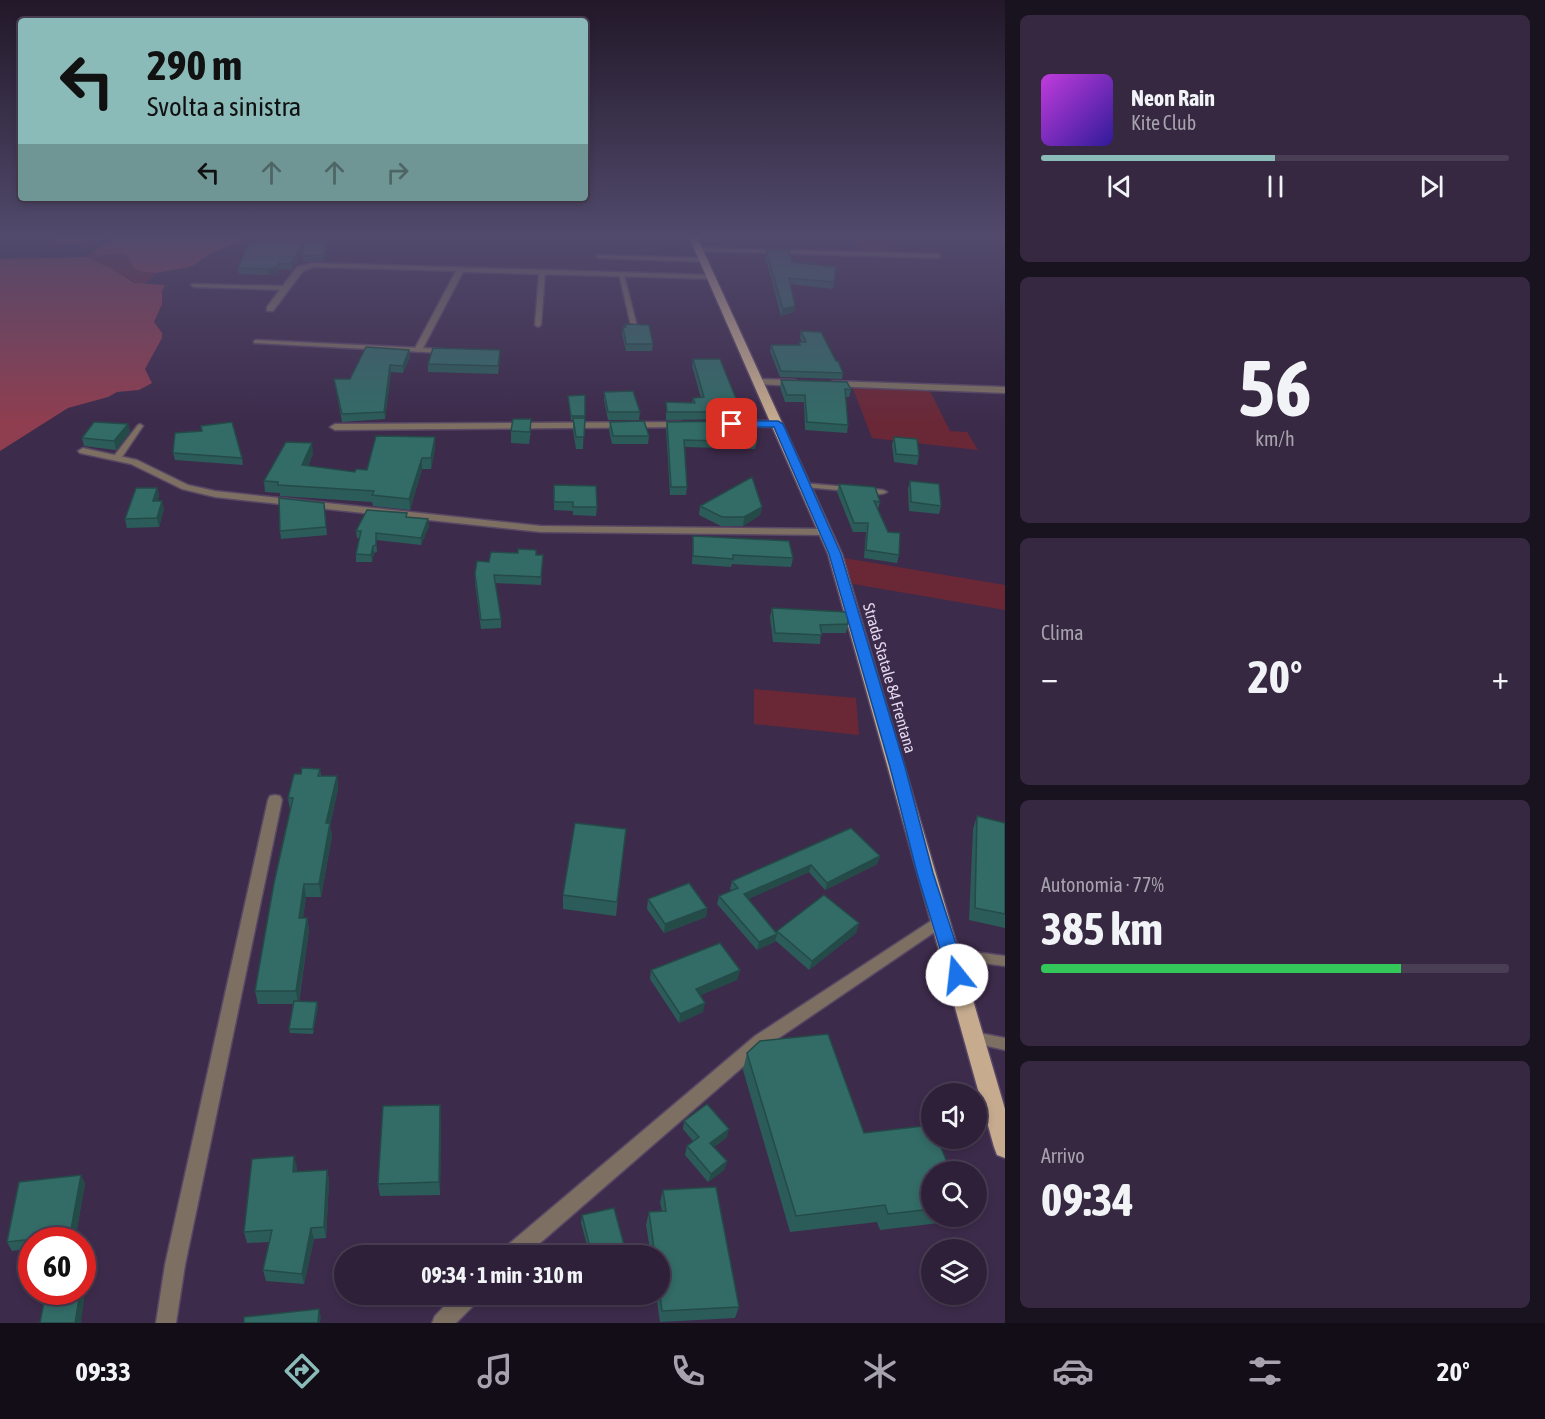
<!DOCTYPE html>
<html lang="it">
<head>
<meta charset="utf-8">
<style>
  body { margin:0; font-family:"Asap Condensed",sans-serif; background:#362840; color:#f1f3f6; height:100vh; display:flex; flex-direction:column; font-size:22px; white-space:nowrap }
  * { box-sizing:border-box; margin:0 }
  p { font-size:20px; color:#a7a3ae }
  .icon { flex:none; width:33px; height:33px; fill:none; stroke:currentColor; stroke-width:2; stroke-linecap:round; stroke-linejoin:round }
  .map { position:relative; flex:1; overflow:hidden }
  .drawer { display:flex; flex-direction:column; gap:15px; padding:15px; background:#19121f; width:540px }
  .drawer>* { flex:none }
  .top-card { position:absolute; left:18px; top:18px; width:570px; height:183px; border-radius:6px; box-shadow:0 3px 9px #0003,0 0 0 2px #493e53; background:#8bbbb9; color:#111; overflow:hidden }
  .fabs { position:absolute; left:921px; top:1083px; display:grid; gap:12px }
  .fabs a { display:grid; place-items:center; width:66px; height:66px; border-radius:50%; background:#2e2038; box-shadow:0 3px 9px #0003,0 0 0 2px #493e53; font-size:30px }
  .speed { position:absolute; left:18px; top:1227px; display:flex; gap:12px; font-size:30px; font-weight:700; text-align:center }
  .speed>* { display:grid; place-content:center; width:78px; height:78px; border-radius:50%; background:#2e2038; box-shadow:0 3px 9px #0003,0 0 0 2px #493e53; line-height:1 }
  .speed .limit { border:9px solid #d22; background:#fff; color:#111 }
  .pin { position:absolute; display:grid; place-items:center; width:51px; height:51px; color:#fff; margin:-26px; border-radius:12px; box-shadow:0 3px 9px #0006 }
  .me { position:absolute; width:66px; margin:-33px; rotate:344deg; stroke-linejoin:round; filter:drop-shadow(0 0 4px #0008) }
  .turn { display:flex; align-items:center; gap:21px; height:126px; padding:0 30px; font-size:27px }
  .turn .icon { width:78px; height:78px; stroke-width:2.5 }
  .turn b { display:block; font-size:42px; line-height:51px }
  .lanes { display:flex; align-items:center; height:57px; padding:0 30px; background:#0003; justify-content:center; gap:30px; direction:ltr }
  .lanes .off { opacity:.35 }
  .big { font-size:45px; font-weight:700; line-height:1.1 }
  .drawer .tile { flex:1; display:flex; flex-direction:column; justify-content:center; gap:9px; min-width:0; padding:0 21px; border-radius:9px; background:#362840 }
  .drawer .dial { align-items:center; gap:0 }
  .dial b { font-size:78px; line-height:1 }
  .song { display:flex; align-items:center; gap:18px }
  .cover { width:72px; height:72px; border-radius:9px; background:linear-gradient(135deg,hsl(290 70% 55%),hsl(250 70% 35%)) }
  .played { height:6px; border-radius:3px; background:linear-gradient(90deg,#8bbbb9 50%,#493e53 50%) }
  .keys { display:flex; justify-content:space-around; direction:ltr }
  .heat { display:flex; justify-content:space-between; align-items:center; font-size:33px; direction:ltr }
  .charge { height:9px; border-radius:4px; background:linear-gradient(90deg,#34c759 77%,#493e53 0) }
  .trip { position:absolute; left:334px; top:1245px; width:336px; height:60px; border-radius:30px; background:#2e2038; box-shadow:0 3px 9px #0003,0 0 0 2px #493e53; font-weight:700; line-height:60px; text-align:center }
  .dock { display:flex; height:96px; justify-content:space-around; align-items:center; background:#120d16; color:#a7a3ae }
  .dock .icon { width:42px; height:42px }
  .dock .selected { color:#8bbbb9 }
  .dock b { font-size:27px; color:#f1f3f6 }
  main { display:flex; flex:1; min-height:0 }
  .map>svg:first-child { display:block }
</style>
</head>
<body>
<main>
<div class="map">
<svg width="1005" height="1323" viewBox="0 0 1005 1323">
  <rect width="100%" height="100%" fill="#3d2b4b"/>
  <path fill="#6a2837" d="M853 237H884L896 253H863Z
    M93 251 98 255 122 254 143 272 157 273 144 284C127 282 103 265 86 257Z
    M852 386 929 389 950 431 967 432 978 450 872 438Z
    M844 558 1005 585V610L853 584Z
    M754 689 856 698 859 735 754 724Z"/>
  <path fill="#8f3e50" d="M51 237H251L209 254 193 266 157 273 143 272 134 268 127 256 122 254 97 255 93 251 113 241V239L64 244 52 241Z
    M86 257 112 269 134 283 165 285 162 291V304L154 322 162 333V338L145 369 152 383 139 390 117 392 108 397 68 408 0 451V259Z"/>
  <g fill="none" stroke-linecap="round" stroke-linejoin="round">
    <defs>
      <path id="service" d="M699 248 938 254 941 256 938 258 697 251V249Z
        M597 255 704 258 707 260 704 262 599 258 597 257Z
        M542 271 545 273 541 325 538 327 535 325 539 273Z
        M619 274 624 275 637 326 636 327 631 326Z
        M192 284 285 286 288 288 285 290 194 287 191 285Z
        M256 340 442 349 445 351 442 353 254 343V341Z
        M140 424 143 426 120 460H114V456L138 425Z
        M802 483 848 487 852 489 848 491 805 487 801 485Z
        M862 488 883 490 887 492C881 496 867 494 861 490Z
        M951 949 1005 956V966L951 959 947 957 945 954 947 951Z
        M974 1032 1005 1038V1050L970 1042 968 1038 970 1034Z"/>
      <path id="minor" d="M313 263 712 275 716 277 712 279 463 272 422 350 418 352 414 350 456 271 313 267 303 271 273 311H267V307L297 267Z
        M760 379 795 380 799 383 795 386 757 384 756 382Z
        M833 381 1005 387V393L830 386 829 384Z
        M735 421H778L783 424 778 427 732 426V422Z
        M682 422 687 425 685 427 335 430 330 427 335 424Z
        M83 448 137 460 188 485 215 491 541 526 826 529 831 532 826 535 541 532 215 497 182 489 131 464 80 453 78 451Z
        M275 795 280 796 282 800 185 1265 176 1323H156L165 1265 268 800 270 796Z
        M940 915 945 917 948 921 945 925 767 1046 525 1256H501L503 1249 755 1036Z
        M456 1294H481L478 1301 456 1323H432L435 1316Z"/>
      <path id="primary" d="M689 237H697L842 554 1005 1109V1158L997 1155 994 1147 828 554Z"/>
    </defs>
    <use href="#service" stroke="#584765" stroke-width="3"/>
    <use href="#minor" stroke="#584765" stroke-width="3"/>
    <use href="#primary" stroke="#584765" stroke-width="3"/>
    <use href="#service" fill="#7d7062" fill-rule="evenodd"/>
    <use href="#minor" fill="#7d7062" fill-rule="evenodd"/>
    <use href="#primary" fill="#c6ab8e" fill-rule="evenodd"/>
  </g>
  <path fill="#2c5c59" d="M328 240 329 245 323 261 303 262V251L292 270 279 269 278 273 268 275 239 274 238 268 304 242Z
    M766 250 792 262 836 267 833 289 790 284 795 306 794 312 781 316 765 256Z
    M625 324 653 344 652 351H626L622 334 623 327H625Z
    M801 331 836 361 843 373 842 379 780 377 770 351 771 345H798L799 342H802L800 338Z
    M409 350 410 357 403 373 391 372 385 419 342 422 334 379H350Z
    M500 358 498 374 428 372V364Z
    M693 359 745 412 744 419 666 420V402L692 403 693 398H701L692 366Z
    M781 380 851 390 849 397H845L848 425 847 433 805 430 804 402H785L780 387Z
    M604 392 640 412 639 420H608L604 400Z
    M585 395 583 449H576L573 430V420H571L568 396Z
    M610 422 649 436 648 444H612L609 430Z
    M667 422 757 442 755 449 685 447 687 487 686 495H670L666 429Z
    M128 424 130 432 116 450 84 446 82 438Z
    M531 430 529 444 511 443V431Z
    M435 437V448L431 469H422L410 510 373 506 372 502 280 496V493L265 492 264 481 313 454 308 466 355 472 367 470Z
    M894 437 919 456 917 465 894 462 892 445Z
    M173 453 242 458 243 465 175 460Z
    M910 481 941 506 939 514 909 511 908 489Z
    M839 484 880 502 878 509 899 555 897 563 864 558 866 532H853L837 492Z
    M554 485 597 507 596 516 573 515V511L554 510Z
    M157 488 159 496 157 501 164 509 159 527 127 528 125 519Z
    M324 503 327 535 281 539 280 531Z
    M700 506 762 507 760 515 743 526H721L699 515Z
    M407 517 429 526 421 545 376 540 377 552 374 553 372 562H356V554L360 538H357L356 531Z
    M693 536 793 558 791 567 732 564 731 567 692 564Z
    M536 555H543L541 585 495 583 501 619V628L481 629 475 583V574L489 562Z
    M772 608 848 624 846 633H821L820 644 773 642 770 617Z
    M320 769 321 776H337L338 789 330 826 332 836 321 897H306L303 918H307L309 930 299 1002H317L318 1006 313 1034 290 1033 289 1029 293 1004H258L255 991 290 810 288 798 301 774Z
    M977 816 1005 823V928L969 920 973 829Z
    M851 828 880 856 877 864 825 890 809 872 748 899 777 933V931L859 923 856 933 809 970 776 941 757 950 717 904 719 896 732 891 730 889 732 881Z
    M626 829 616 916 563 909V895Z
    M648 899 707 908 706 917 664 933 647 909Z
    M651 970H740L737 980 700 995 703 1012 679 1023 650 979Z
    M747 1053 864 1133 932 1172V1216H958L956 1221 880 1230 877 1222 790 1232 743 1070Z
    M441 1118 440 1195 380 1196 378 1184Z
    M684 1121 727 1137 714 1147 727 1161 724 1170 708 1182 685 1155 687 1146 693 1141 683 1129Z
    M297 1167V1172L327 1170 329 1181 326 1238 314 1239 304 1284 266 1281 263 1270 269 1242 247 1243 244 1232Z
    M81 1175 85 1184 75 1240H32V1248L12 1251 7 1242Z
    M663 1190 739 1307 735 1318 660 1322 656 1294H660V1256H651L646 1225 649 1212 662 1211 660 1202Z
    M582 1215 627 1256H590L581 1223Z"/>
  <path fill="#244b48" d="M328 240 329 245 323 261V255Z
    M304 242 305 248 292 270 291 264Z
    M279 263V269L278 273 268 275 267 269Z
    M795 306 794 312 781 316 783 309Z
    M409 350 410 357 403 373V366Z
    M390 365 391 372 385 419 384 412Z
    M128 424 130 432 116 450 114 441Z
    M435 437V448L431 469V458Z
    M312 443 313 454 303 476 302 465Z
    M422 458V469L410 510 409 499Z
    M157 488 159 496 155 510 153 501Z
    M162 501 164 509 159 527 157 518Z
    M762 507 760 515 743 526 744 517Z
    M428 519 429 526 421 545V538Z
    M373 546 374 553 372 562 371 555Z
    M337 776 338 789 330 826 332 836 321 897 319 884 326 823Z
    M880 856 877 864 825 890 827 883Z
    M811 865 809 872 742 902 744 894Z
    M304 884 306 897 301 931 299 918Z
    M707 908 706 917 664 933 665 924Z
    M307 918 309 930 298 1004 296 991Z
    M859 923 856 933 809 970 812 961Z
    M777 934 775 942 757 950 759 942Z
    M740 970 737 980 694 998 696 989Z
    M317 1002 318 1006 313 1034V1029Z
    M705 1003 703 1012 679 1023 680 1014Z
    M440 1105 441 1118 440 1195 439 1182Z
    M729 1129 727 1137 708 1151 710 1143Z
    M294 1156 297 1167 296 1183 293 1172Z
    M727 1161 724 1170 708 1182 711 1174Z
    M327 1170 329 1181 326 1238 324 1227Z
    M81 1175 85 1184 75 1240H73L70 1235Z
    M311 1228 314 1239 304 1284 302 1274Z
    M82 1287 85 1292 81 1323H75L80 1292H82Z
    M319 1309 321 1317 320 1323H318Z"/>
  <path fill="#336b67" stroke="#244b48" stroke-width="1.5" d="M304 240H328L323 255 302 256Z
    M249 242H304L291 264 279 263 277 267 267 269 238 268Z
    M766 250H789L792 262 836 267 834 282 789 278 795 306 783 309Z
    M625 324 649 325 653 344H626L623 327H626Z
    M801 331 821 332 836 361H838L843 373 781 371 771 345H800L799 342H806Z
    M366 347 409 350 403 366 390 365 384 412 342 414 334 379H350Z
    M433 348 500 350 498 366 428 364Z
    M693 359H720L739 406H742L745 412H667L666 402 695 403 693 398 704 397Z
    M781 380 847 382 851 390 845 389 848 425 807 422 805 395H787Z
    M633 391 640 412H608L604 392Z
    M585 395V416H571L568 396Z
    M573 418H585L584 437H576Z
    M513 419H531L530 432 511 431Z
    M644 421 649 436H613L610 422Z
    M748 421 757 442 684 440 687 487H671L667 422Z
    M94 422 128 424 114 441 82 438Z
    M232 422 242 458 173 453 175 433 202 431 201 426Z
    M376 436 435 437 431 458H422L409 499 372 495 374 491 278 485V482L264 481 286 442 312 443 302 465 355 472 356 469 367 470Z
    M894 437 917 439 919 456 896 454Z
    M752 477 762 507 744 517H722L700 506Z
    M910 481 939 484 941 506 911 502Z
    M839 484 875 487 880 502 874 501 888 532 900 533 899 555 866 550 868 523H854Z
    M554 485 596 486 597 507H573V502H554Z
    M136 488H157L153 501H162L157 518 125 519Z
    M279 498 324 503 326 527 280 531Z
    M367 510 407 513 406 517 428 519 421 538 376 533V545L373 546 371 555 356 554 361 531H356Z
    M693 536 789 541 793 558 733 555V559L693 556Z
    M518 549 536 550V555H543L541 577 494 575 501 619 481 620 475 574 477 561 489 562 491 552 518 553Z
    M772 608 847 612 848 618V624L820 625 822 635 775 633Z
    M302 768 320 769 318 776H337L326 823H330L319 884H304L299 918H307L296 991H255L274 883 293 798H288L294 774H301Z
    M977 816 1005 823V914L975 908Z
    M575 823 626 829 617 902 563 895Z
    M851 828 880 856 827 883 811 865 744 894 777 934 759 942 719 896 738 888 732 881Z
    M689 883 707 908 665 924 648 899Z
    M824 895 859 923 812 961 777 931Z
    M720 943 740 970 696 989 705 1003 680 1014 651 970Z
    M294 1001 317 1002 313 1029H289Z
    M828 1034 864 1133 932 1125V1138H937L951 1172H932V1209L888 1214 885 1205 796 1216 747 1053 760 1041Z
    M707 1104 729 1129 710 1143 727 1161 711 1174 687 1146 699 1137 684 1121Z
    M440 1105 439 1182 378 1184 383 1106Z
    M294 1156 293 1172 327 1170 324 1227 311 1228 302 1274 263 1270 272 1230 244 1232 252 1159Z
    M81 1175 70 1235 7 1242 19 1182Z
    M716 1187 739 1307 662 1311 660 1294V1256H655L649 1212 666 1211 663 1190Z
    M614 1208 627 1256H592L582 1215Z
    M46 1292H80L75 1323H40Z
    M319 1309 318 1323H244V1317Z"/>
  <linearGradient id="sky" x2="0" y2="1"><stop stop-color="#221829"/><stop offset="0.56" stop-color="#514a6c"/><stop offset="1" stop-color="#514a6c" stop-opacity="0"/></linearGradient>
  <rect width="1005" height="422" fill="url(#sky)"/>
  <path fill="#1a73e8" stroke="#114b97" stroke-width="1.5" d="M778 421 783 424 841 554 905 767 933 873 966 975 963 981 957 983 950 981 948 975 917 873 890 767 829 554 774 427H732L726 424 732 421Z"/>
  <g text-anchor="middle" stroke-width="6" stroke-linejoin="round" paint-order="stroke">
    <g font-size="16" fill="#e4d9ee" stroke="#3d2b4b">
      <text transform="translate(890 678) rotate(74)" y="6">Strada Statale 84 Frentana</text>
    </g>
  </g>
</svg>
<div class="fabs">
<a><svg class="icon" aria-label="sound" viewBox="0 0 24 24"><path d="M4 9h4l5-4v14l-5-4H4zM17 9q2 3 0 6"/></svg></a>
<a><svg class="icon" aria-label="search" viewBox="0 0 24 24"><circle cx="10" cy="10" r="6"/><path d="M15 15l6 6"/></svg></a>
<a><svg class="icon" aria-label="layers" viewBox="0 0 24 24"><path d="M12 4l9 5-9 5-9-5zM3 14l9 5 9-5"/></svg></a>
</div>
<div class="speed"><div class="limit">60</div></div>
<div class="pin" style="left:732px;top:424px;background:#d93025"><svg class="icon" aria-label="arrive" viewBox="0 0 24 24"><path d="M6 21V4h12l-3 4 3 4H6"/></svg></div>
<svg class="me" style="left:957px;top:975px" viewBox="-20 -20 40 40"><circle r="19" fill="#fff"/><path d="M0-13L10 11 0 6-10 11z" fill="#1a73e8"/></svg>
<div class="trip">09:34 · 1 min · 310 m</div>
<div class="top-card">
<div class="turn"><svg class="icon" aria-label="left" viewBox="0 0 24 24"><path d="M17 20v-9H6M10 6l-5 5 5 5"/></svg><div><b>290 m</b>Svolta a sinistra</div></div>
<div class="lanes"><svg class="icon" aria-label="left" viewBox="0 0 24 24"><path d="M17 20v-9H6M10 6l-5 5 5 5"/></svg><svg class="icon off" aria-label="ahead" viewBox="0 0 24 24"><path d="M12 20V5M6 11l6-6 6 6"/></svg><svg class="icon off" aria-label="ahead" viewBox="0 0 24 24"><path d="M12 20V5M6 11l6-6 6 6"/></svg><svg class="icon off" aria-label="right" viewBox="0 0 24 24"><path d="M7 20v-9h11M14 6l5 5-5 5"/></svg></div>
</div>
</div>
<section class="drawer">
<div class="tile">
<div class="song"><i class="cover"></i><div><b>Neon Rain</b><p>Kite Club</p></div></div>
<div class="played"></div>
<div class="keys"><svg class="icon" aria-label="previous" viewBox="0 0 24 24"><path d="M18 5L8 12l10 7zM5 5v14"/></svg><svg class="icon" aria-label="pause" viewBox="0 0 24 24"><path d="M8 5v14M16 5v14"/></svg><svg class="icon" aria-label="next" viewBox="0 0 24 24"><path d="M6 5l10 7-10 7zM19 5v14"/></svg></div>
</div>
<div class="tile dial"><b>56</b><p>km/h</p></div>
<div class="tile"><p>Clima</p>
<div class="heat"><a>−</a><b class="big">20°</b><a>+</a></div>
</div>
<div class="tile"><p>Autonomia · 77%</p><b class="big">385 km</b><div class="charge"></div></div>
<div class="tile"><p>Arrivo</p><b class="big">09:34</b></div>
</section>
</main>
<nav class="dock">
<b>09:33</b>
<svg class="icon selected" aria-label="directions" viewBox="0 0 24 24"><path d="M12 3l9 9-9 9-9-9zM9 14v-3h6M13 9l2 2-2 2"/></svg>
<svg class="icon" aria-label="music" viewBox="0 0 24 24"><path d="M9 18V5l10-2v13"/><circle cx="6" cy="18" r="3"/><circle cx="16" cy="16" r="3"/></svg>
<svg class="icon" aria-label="phone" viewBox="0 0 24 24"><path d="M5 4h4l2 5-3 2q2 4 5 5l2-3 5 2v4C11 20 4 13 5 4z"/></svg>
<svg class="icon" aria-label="climate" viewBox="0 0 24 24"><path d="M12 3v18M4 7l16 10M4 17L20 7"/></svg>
<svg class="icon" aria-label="car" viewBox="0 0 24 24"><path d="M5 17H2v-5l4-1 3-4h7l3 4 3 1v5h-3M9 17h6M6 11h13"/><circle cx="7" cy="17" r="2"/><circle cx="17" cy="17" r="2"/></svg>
<svg class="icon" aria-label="filters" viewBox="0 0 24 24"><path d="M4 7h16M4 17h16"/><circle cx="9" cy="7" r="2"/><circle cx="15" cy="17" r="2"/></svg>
<b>20°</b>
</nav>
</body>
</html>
